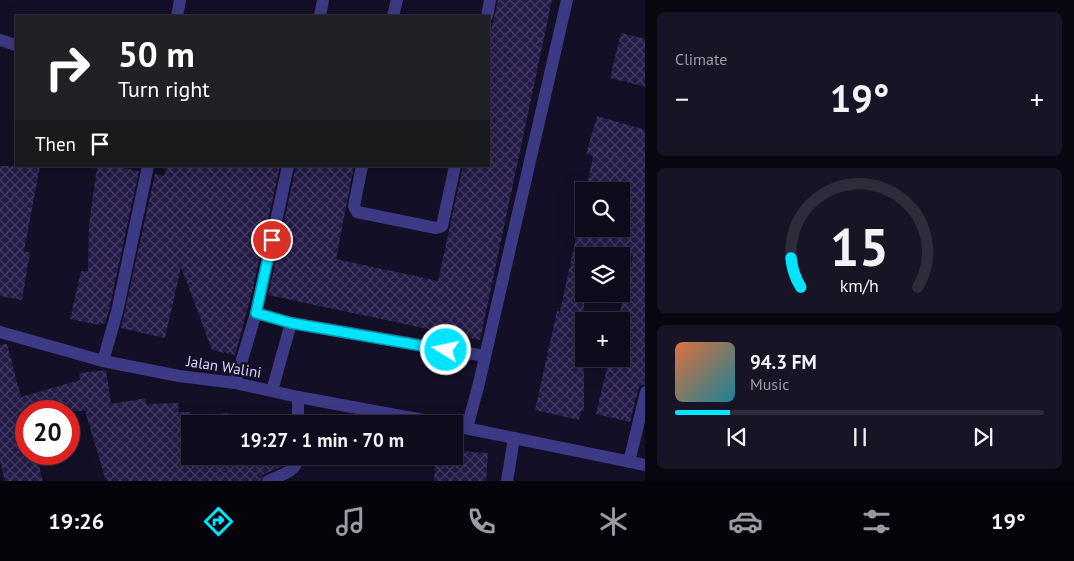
<!DOCTYPE html>
<html lang="en">
<head>
<meta charset="utf-8">
<style>
  body { margin:0; font-family:"PT Sans",sans-serif; background:#171425; color:#f1f3f6; height:100vh; display:flex; flex-direction:column; font-size:19px; white-space:nowrap }
  * { box-sizing:border-box; margin:0 }
  p { font-size:16px; color:#9b9ba3 }
  .icon { flex:none; width:28px; height:28px; fill:none; stroke:currentColor; stroke-width:2; stroke-linecap:round; stroke-linejoin:round }
  .map { position:relative; flex:1; overflow:hidden }
  .panel { display:flex; flex-direction:column; gap:12px; padding:12px; background:#08060f; width:429px }
  .panel>* { flex:none }
  .banner { position:absolute; left:15px; top:15px; width:475px; height:152px; border-radius:0px; box-shadow:0 5px 20px #0002,0 0 0 1px #2e2b3b; background:#202124; color:#fff; overflow:hidden }
  .fabs { position:absolute; left:575px; top:182px; display:grid; gap:10px }
  .fabs a { display:grid; place-items:center; width:55px; height:55px; border-radius:0px; background:#0e0b1c; box-shadow:0 5px 20px #0002,0 0 0 1px #2e2b3b; font-size:25px }
  .speed { position:absolute; left:15px; top:400px; display:flex; gap:10px; font-size:25px; font-weight:700; text-align:center }
  .speed>* { display:grid; place-content:center; width:65px; height:65px; border-radius:50%; background:#0e0b1c; box-shadow:0 5px 20px #0002,0 0 0 1px #2e2b3b; line-height:1 }
  .speed .limit { border:8px solid #d22; background:#fff; color:#111 }
  .pin { position:absolute; display:grid; place-items:center; width:42px; height:42px; color:#fff; margin:-21px; border:2px solid #fff; border-radius:50%; box-shadow:0 1px 5px #0007 }
  .me { position:absolute; width:55px; margin:-28px; rotate:280deg; stroke-linejoin:round; filter:drop-shadow(0 0 4px #0008) }
  .turn { display:flex; align-items:center; gap:18px; height:105px; padding:0 20px; font-size:22px }
  .turn .icon { width:65px; height:65px; stroke-width:2.5 }
  .turn b { display:block; font-size:35px; line-height:42px }
  .then { display:flex; align-items:center; height:48px; padding:0 20px; background:#0003; gap:10px; font-size:19px }
  .big { font-size:38px; font-weight:700; line-height:1.1 }
  .panel .widget { flex:1; display:flex; flex-direction:column; justify-content:center; gap:8px; min-width:0; padding:0 18px; border-radius:8px; background:#171425 }
  .panel .dial { align-items:center; gap:0 }
  .dial svg { height:130px; overflow:visible; fill:none; stroke:#2e2b3b; stroke-width:7; stroke-linecap:round; text-anchor:middle }
  .dial text { fill:#f1f3f6; stroke:none }
  .song { display:flex; align-items:center; gap:15px }
  .cover { width:60px; height:60px; border-radius:8px; background:linear-gradient(135deg,hsl(20 70% 55%),hsl(190 70% 35%)) }
  .played { height:5px; border-radius:2px; background:linear-gradient(90deg,#00e5ff 15%,#2e2b3b 15%) }
  .keys { display:flex; justify-content:space-around; direction:ltr }
  .heat { display:flex; justify-content:space-between; align-items:center; font-size:28px; direction:ltr }
  .trip { position:absolute; left:181px; top:415px; width:282px; height:50px; border-radius:0px; background:#0e0b1c; box-shadow:0 5px 20px #0002,0 0 0 1px #2e2b3b; font-weight:700; line-height:50px; text-align:center }
  .tab-bar { display:flex; height:80px; justify-content:space-around; align-items:center; background:#06040b; color:#9b9ba3 }
  .tab-bar .icon { width:35px; height:35px }
  .tab-bar .current { color:#00e5ff }
  .tab-bar b { font-size:22px; color:#f1f3f6 }
  main { display:flex; flex:1; min-height:0 }
  .map>svg:first-child { display:block }
</style>
</head>
<body>
<main>
<div class="map">
<svg width="646" height="481" viewBox="0 0 646 481">
  <defs>
    <pattern id="building-cross-hatch" width="8" height="8" patternUnits="userSpaceOnUse" patternTransform="scale(1.25)"><rect width="8" height="8" fill="#241b47"/><path d="M0 0l8 8M0 8l8-8" fill="none" stroke="#433b63"/></pattern>
  </defs>
  <rect width="100%" height="100%" fill="#130f26"/>
  <path fill="url(#building-cross-hatch)" d="M498 0H552L480 340 268 295 296 166H354L336 259 438 281 463 166H489V39Z
    M621 33 646 39V87L610 78Z
    M597 116 646 130V384L640 386 638 390 630 422 596 414 609 359H621V321H618L633 256H584V411H581L579 420 535 410 557 311 560 312 584 200V229H621V191H586L593 156 586 154Z
    M0 166H40L24 251 30 252 22 300 0 296Z
    M97 166H114L139 171 109 310 105 324 99 323V325L70 319 81 271H88L89 225Z
    M166 166H280L252 292 235 355 212 350 181 267 165 338 121 328 155 174 164 176Z
    M7 344 21 397 80 380 79 373 106 370 111 404 146 398V404L179 403 178 412H191V415L232 413V424H190V456H282L281 467 264 474 260 481H106L85 411H26V454H36L43 481H5L0 461V345Z
    M455 451 488 453 486 481H434L436 456H455Z"/>
  <g fill="none" stroke-linecap="round" stroke-linejoin="round">
    <path stroke="#3d3a85" stroke-width="12" d="M393 16 397 0
      M487 16 490 0
      M362 166 354 206 357 212 436 228 442 226 455 166
      M256 313 291 323
      M272 391 291 323 485 356
      M467 428 479 383 567 0"/>
    <path stroke="#3d3a85" stroke-width="12" d="M177 16 180 0
      M320 16 323 0
      M0 40 16 45
      M103 361 117 312 148 166
      M235 383 256 313 288 166
      M298 397V424
      M629 462 646 392
      M268 481C280 475 298 472 298 456
      M507 481 514 438"/>
    <path stroke="#3d3a85" stroke-width="12" d="M0 332 103 361 179 376 235 383 298 397 445 424
      M455 426 646 465"/>
  </g>
  <g fill="none" stroke-linecap="round" stroke-linejoin="round">
    <defs>
      <path id="route" d="M272 240 256 313 291 323 446 350"/>
    </defs>
    <use href="#route" stroke="#0095a6" stroke-width="12"/>
    <use href="#route" stroke="#00e5ff" stroke-width="9"/>
  </g>
  <g text-anchor="middle" stroke-width="5" stroke-linejoin="round" paint-order="stroke">
    <g font-size="15" fill="#d9d4ff" stroke="#130f26">
      <text transform="translate(224 367) rotate(9)" y="5">Jalan Walini</text>
    </g>
  </g>
</svg>
<div class="fabs">
<a><svg class="icon" aria-label="search" viewBox="0 0 24 24"><circle cx="10" cy="10" r="6"/><path d="M15 15l6 6"/></svg></a>
<a><svg class="icon" aria-label="layers" viewBox="0 0 24 24"><path d="M12 4l9 5-9 5-9-5zM3 14l9 5 9-5"/></svg></a>
<a>+</a>
</div>
<div class="speed"><div class="limit">20</div></div>
<div class="pin" style="left:272px;top:240px;background:#d93025"><svg class="icon" aria-label="arrive" viewBox="0 0 24 24"><path d="M6 21V4h12l-3 4 3 4H6"/></svg></div>
<svg class="me" style="left:446px;top:350px" viewBox="-20 -20 40 40"><circle r="17" fill="#00e5ff" stroke="#fff" stroke-width="3"/><path d="M0-11L8 9 0 5-8 9z" fill="#fff"/></svg>
<div class="trip">19:27 · 1 min · 70 m</div>
<div class="banner">
<div class="turn"><svg class="icon" aria-label="right" viewBox="0 0 24 24"><path d="M7 20v-9h11M14 6l5 5-5 5"/></svg><div><b>50 m</b>Turn right</div></div>
<div class="then">Then<svg class="icon" aria-label="arrive" viewBox="0 0 24 24"><path d="M6 21V4h12l-3 4 3 4H6"/></svg></div>
</div>
</div>
<section class="panel">
<div class="widget"><p>Climate</p>
<div class="heat"><a>−</a><b class="big">19°</b><a>+</a></div>
</div>
<div class="widget dial"><svg viewBox="0 0 100 80">
<path d="M14 69A42 42 0 1 1 86 69"/>
<path d="M14 69A42 42 0 0 1 8 51" stroke="#00e5ff"/>
<text x="50" y="56" font-size="32" font-weight="700">15</text>
<text x="50" y="72" font-size="11">km/h</text>
</svg></div>
<div class="widget">
<div class="song"><i class="cover"></i><div><b>94.3 FM</b><p>Music</p></div></div>
<div class="played"></div>
<div class="keys"><svg class="icon" aria-label="previous" viewBox="0 0 24 24"><path d="M18 5L8 12l10 7zM5 5v14"/></svg><svg class="icon" aria-label="pause" viewBox="0 0 24 24"><path d="M8 5v14M16 5v14"/></svg><svg class="icon" aria-label="next" viewBox="0 0 24 24"><path d="M6 5l10 7-10 7zM19 5v14"/></svg></div>
</div>
</section>
</main>
<nav class="tab-bar">
<b>19:26</b>
<svg class="icon current" aria-label="directions" viewBox="0 0 24 24"><path d="M12 3l9 9-9 9-9-9zM9 14v-3h6M13 9l2 2-2 2"/></svg>
<svg class="icon" aria-label="music" viewBox="0 0 24 24"><path d="M9 18V5l10-2v13"/><circle cx="6" cy="18" r="3"/><circle cx="16" cy="16" r="3"/></svg>
<svg class="icon" aria-label="phone" viewBox="0 0 24 24"><path d="M5 4h4l2 5-3 2q2 4 5 5l2-3 5 2v4C11 20 4 13 5 4z"/></svg>
<svg class="icon" aria-label="climate" viewBox="0 0 24 24"><path d="M12 3v18M4 7l16 10M4 17L20 7"/></svg>
<svg class="icon" aria-label="car" viewBox="0 0 24 24"><path d="M5 17H2v-5l4-1 3-4h7l3 4 3 1v5h-3M9 17h6M6 11h13"/><circle cx="7" cy="17" r="2"/><circle cx="17" cy="17" r="2"/></svg>
<svg class="icon" aria-label="filters" viewBox="0 0 24 24"><path d="M4 7h16M4 17h16"/><circle cx="9" cy="7" r="2"/><circle cx="15" cy="17" r="2"/></svg>
<b>19°</b>
</nav>
</body>
</html>
